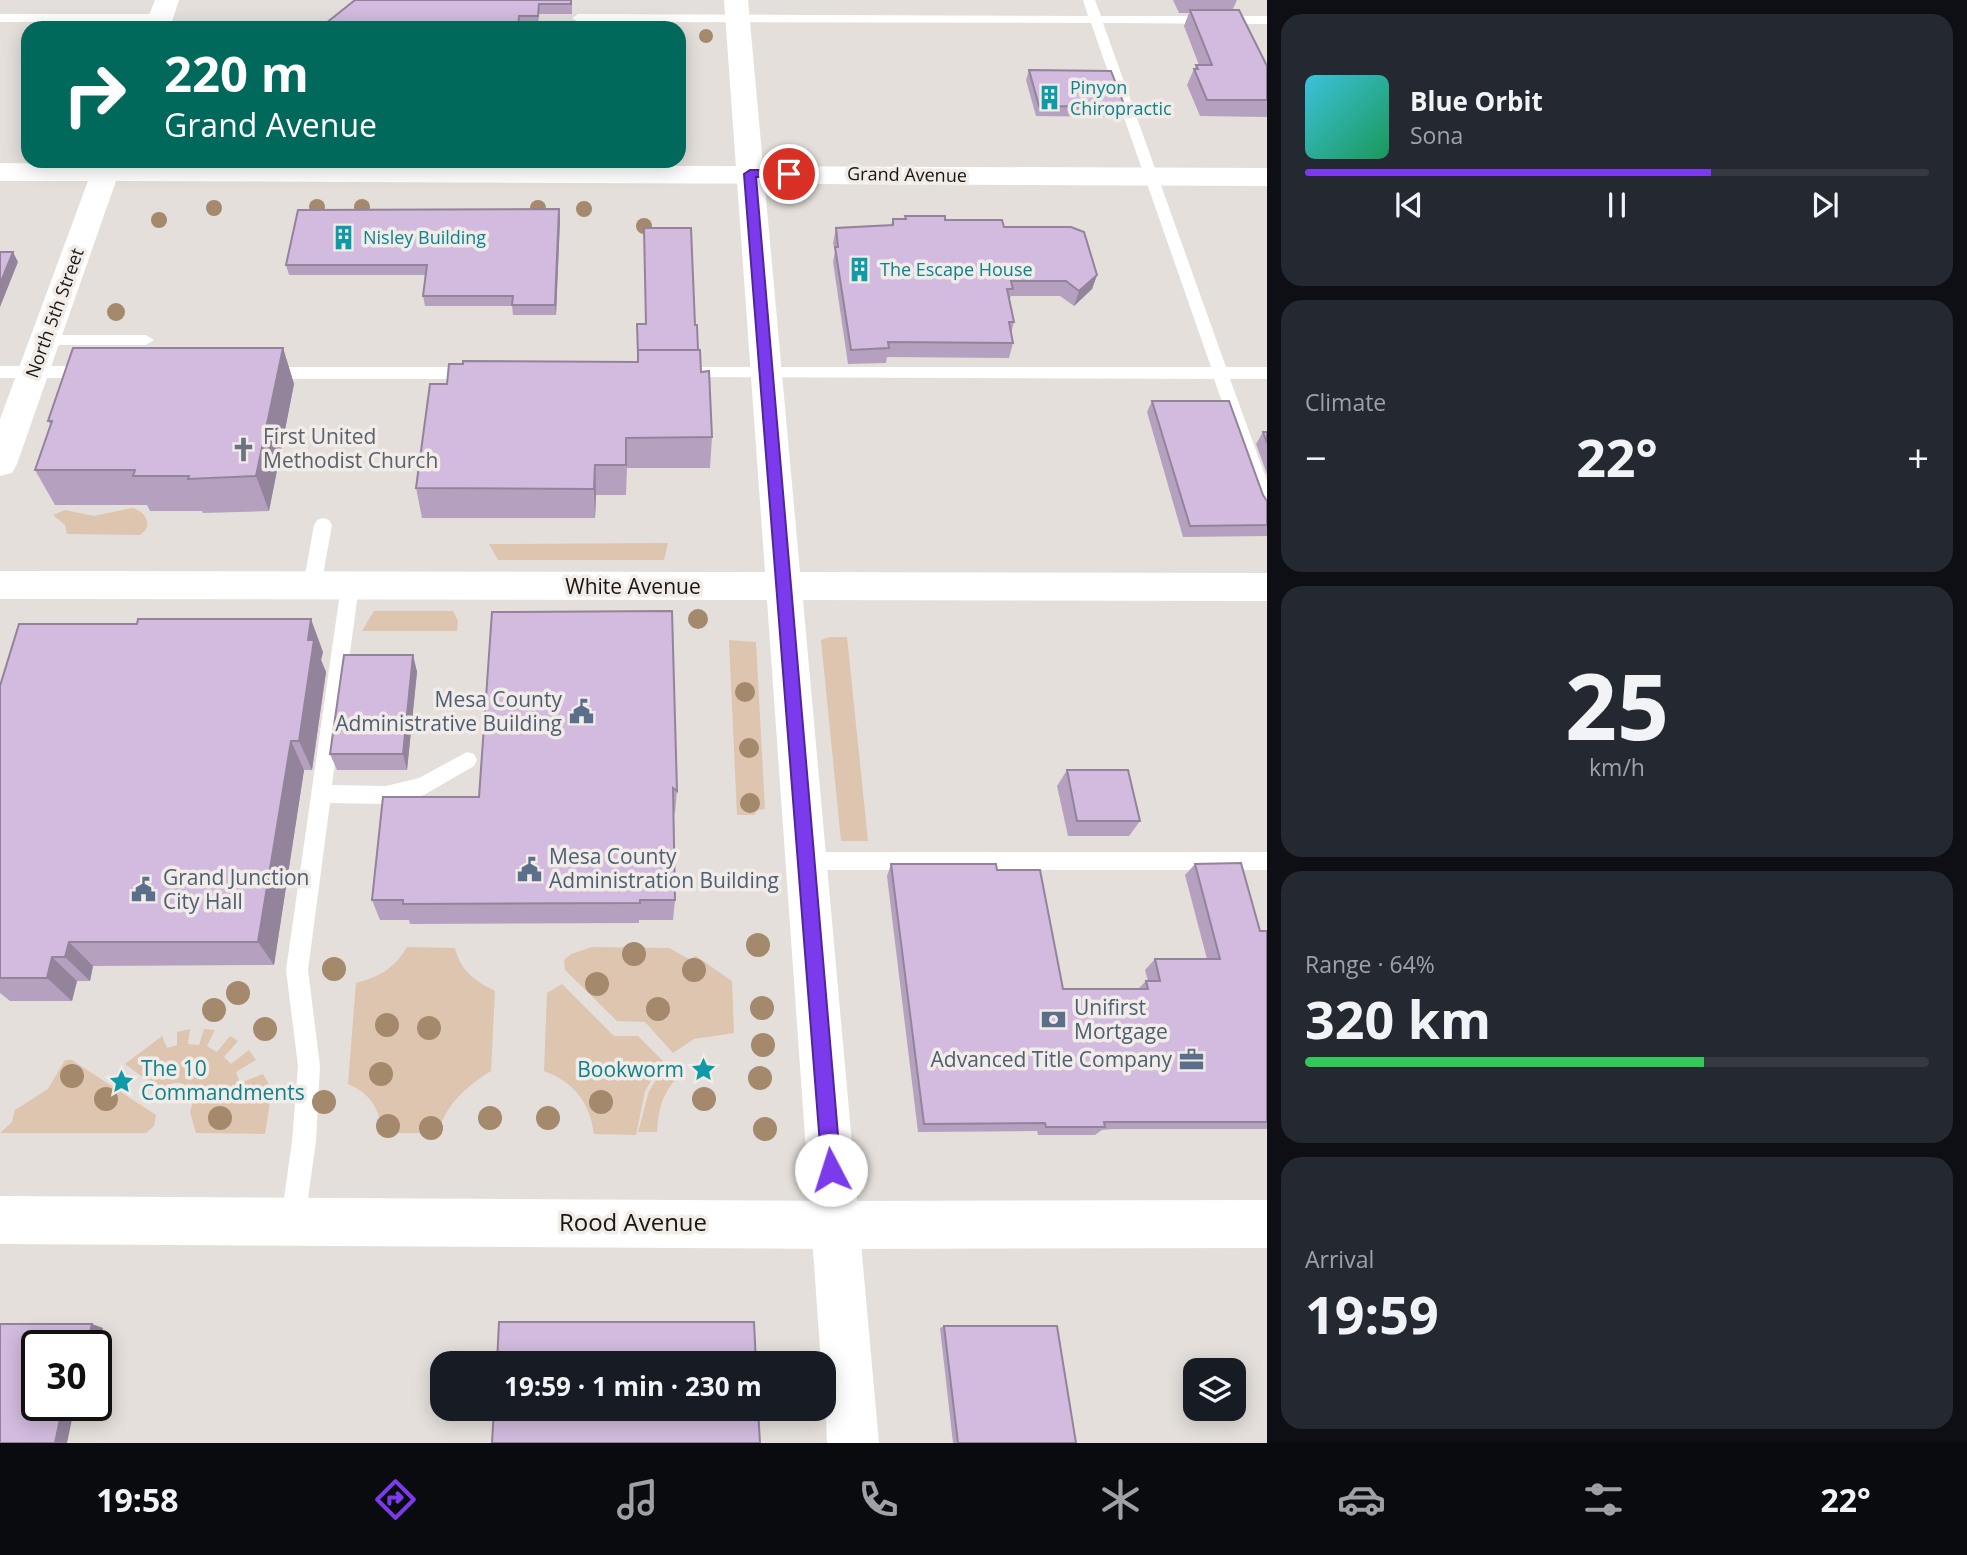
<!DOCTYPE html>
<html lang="en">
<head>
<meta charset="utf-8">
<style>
  body { margin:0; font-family:"Open Sans",sans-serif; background:#242831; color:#f1f3f6; height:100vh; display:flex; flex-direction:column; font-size:26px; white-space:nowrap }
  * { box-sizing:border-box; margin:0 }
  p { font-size:23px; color:#9ea1a6 }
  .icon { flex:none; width:38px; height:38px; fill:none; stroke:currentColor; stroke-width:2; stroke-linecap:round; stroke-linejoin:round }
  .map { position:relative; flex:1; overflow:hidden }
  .sheet { display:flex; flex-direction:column; gap:14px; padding:14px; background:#0d0f14; width:700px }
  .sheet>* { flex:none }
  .guide { position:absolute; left:21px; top:21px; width:665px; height:147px; border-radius:21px; box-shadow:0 4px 18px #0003; background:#00695c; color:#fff; overflow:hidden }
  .controls { position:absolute; left:1183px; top:1358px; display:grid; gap:14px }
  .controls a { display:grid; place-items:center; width:63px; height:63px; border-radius:14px; background:#171b24; box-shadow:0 4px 18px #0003; font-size:35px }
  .speed { position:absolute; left:21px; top:1330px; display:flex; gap:14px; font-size:35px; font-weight:700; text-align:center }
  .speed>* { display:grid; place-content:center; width:91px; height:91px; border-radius:50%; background:#171b24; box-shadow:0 4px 18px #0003; line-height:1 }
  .speed .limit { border:4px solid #111; border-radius:10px; background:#fff; color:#111 }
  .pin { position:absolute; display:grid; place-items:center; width:60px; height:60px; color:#fff; margin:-30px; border:4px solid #fff; border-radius:50%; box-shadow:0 2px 7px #0007 }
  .me { position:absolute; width:77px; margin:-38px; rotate:355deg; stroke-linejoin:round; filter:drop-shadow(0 0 5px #0008) }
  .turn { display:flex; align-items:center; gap:24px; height:147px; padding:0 28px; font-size:32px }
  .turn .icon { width:91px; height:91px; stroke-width:2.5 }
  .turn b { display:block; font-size:49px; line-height:60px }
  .big { font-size:52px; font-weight:700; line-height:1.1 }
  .sheet .widget { flex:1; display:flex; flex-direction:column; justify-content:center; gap:10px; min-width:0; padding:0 24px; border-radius:21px; background:#242831 }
  .sheet .dial { align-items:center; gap:0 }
  .dial b { font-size:91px; line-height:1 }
  .song { display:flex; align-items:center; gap:21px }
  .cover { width:84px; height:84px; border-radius:10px; background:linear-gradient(135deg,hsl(190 70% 55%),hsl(150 70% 35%)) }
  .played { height:7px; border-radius:4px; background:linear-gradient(90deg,#7c3aed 65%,#363941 65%) }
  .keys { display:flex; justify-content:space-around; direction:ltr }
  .heat { display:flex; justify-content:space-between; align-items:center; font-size:38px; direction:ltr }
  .charge { height:10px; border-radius:5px; background:linear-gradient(90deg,#34c759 64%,#363941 0) }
  .trip { position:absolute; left:430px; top:1351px; width:406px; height:70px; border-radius:21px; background:#171b24; box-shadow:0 4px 18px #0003; font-weight:700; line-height:70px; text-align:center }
  .menu { display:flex; height:112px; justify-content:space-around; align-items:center; background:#090b0e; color:#9ea1a6 }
  .menu .icon { width:49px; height:49px }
  .menu .active { color:#7c3aed }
  .menu b { font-size:32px; color:#f1f3f6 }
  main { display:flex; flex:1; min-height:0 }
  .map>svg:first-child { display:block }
</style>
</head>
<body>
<main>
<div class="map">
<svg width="1267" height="1443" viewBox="0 0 1267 1443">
  <rect width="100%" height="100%" fill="#e4dfda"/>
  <path fill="#dec5b0" d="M132 508C146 511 154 526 140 535L67 534 65 525 53 515 65 510 94 516Z
    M668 543 664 560H498L489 544Z
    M374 611H453L458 621 457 631H362Z
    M830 637H847L868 841H841L821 640Z
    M729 640 756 642 765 809 758 810 754 815H737Z
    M407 947 455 948C460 970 475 981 495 991L491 1071C465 1087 447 1104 437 1133H384C378 1109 372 1094 348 1084L356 983C379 977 395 968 407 947Z
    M592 947 669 948 689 959 696 956 732 981 734 1033 694 1039 673 1053 645 1022 617 1021 565 970 564 960 571 954Z
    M562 984 614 1036H638L663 1061 645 1091 636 1135 594 1134C590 1103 574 1082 544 1071L547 993Z
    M190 1029 188 1044 199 1045 204 1029 215 1030 207 1046 217 1052 230 1036 238 1041 224 1057 231 1064 249 1050 256 1060 236 1072 240 1083 263 1074 272 1090 265 1134 196 1133 190 1112 195 1096C187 1080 173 1079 160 1090L125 1064 162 1036 167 1048 177 1045V1032Z
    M65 1060H72L156 1115 154 1126 146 1133H0L12 1122 15 1110 48 1089Z
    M665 1066 677 1078C662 1093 658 1111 657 1132H638L649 1091Z"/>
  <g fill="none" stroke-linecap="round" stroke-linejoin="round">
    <path fill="#fff" fill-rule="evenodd" d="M1083 0H1095L1101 16H1267V24L1103 23 1226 367H1267V379H1230L1267 481V512L1261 510 1258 505 1214 379 678 377 676 373 678 369 684 367H1211L1091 23 578 22 572 18 578 14 1088 16Z
      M0 14H161L167 18 161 22H0Z
      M45 335H146L154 340 146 345H45L37 340Z
      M0 366H90L98 372 90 378H0Z
      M267 367H475L483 373 475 379H267L259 373Z
      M323 518 329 520 332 525 321 586 318 591H306L303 586 314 525 317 520Z
      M350 579 356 581 359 586 332 785 386 786 419 778 467 752 474 754 477 760 474 766 424 795 386 804 330 803 308 970 320 1066 316 1141 305 1220 301 1228 293 1232 285 1228 281 1220 292 1141 298 1066 286 970 341 586 344 581Z
      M806 852H1267V870H806L799 868 796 861 799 854Z"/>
    <path fill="#fff" fill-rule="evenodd" d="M724 0H748L800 572 1267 573V601L803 600 879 1443H827L824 1363H821L767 600 0 599V571L765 572Z"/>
    <path fill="#fff" fill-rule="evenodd" d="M155 0H179L170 28H144Z
      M95 161H123L122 164 1267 168V186L116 181 17 464 12 473 0 476V419L88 181H0V163L94 164Z
      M0 1196 836 1201 1267 1200V1248L836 1249 0 1244Z"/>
  </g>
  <g fill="#a4896d">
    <circle cx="706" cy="36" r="7"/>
    <circle cx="317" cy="207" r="8"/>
    <circle cx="362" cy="207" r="8"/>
    <circle cx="214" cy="208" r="8"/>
    <circle cx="538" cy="208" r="8"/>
    <circle cx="584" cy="209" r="8"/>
    <circle cx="159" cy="220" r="8"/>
    <circle cx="644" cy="226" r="8"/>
    <circle cx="116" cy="312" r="9"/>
    <circle cx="698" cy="619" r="10"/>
    <circle cx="745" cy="692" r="10"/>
    <circle cx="749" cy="748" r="10"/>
    <circle cx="750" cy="803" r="10"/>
    <circle cx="758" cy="945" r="12"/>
    <circle cx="634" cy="954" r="12"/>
    <circle cx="334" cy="969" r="12"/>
    <circle cx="694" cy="970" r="12"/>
    <circle cx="597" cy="984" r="12"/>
    <circle cx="238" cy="993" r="12"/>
    <circle cx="762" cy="1008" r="12"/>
    <circle cx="658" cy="1009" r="12"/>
    <circle cx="214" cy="1010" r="12"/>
    <circle cx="387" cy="1025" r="12"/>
    <circle cx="429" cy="1028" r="12"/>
    <circle cx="265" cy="1029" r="12"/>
    <circle cx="763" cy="1045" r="12"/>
    <circle cx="381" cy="1074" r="12"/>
    <circle cx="72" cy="1076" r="12"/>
    <circle cx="760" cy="1078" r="12"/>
    <circle cx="106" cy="1099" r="12"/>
    <circle cx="704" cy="1099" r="12"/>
    <circle cx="324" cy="1102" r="12"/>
    <circle cx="601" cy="1102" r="12"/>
    <circle cx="220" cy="1118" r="12"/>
    <circle cx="490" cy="1118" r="12"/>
    <circle cx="548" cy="1118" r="12"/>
    <circle cx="388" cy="1126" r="12"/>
    <circle cx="431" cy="1128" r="12"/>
    <circle cx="765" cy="1129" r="12"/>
  </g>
  <path fill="#b5a1bf" d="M572 0V14H539L538 26H520V28H325Z
    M1173 0H1237L1233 9H1228V10L1267 66V117L1200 116 1187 85 1194 69H1195L1196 65H1199L1184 26 1189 13H1179Z
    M1029 70 1125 107 1121 117 1036 116 1026 80Z
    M559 209 560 220 556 315H513L512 306H425L423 296 426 275H289L286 265Z
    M905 216 1004 227 1097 275 1092 289 1074 306 1060 296H1011L1009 300 1014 322 1011 333 1013 343 1009 358 887 357 886 363 848 364 833 262 835 251 833 243 836 228 891 225 893 219H905Z
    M645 324 695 325 701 372 712 437 710 468H627L626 495H596L595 518H422L416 488 447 384 637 362Z
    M283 348 294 384 269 511 203 513 202 511H150L147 505H55L35 470 51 425 48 421Z
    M1152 401 1263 495 1267 501V536L1183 537 1147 412Z
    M1263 432H1267V474L1256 444Z
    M492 612 677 791 675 813 673 811 675 900 673 920H639V923L410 924 409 920H380L372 900 479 797Z
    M137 624 323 652 321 660 326 672 312 770H304L274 965 93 966 90 981H77L72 1001H10L0 993V686Z
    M413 655 417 672 407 770H337L330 754Z
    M1067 770 1140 821 1129 836H1068L1057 786Z
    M891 864 997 870 1063 989H1138L1146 981H1148L1145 970 1155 959H1207L1185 875 1195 864 1260 931H1267V1129H1113L1102 1130 1095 1135H1038L1037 1131 918 1132 887 876Z
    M944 1326 1076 1443H953L940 1328Z"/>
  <path fill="#93839b" d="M559 209 560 220 556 315 555 305Z
    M13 252 18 262 0 307V284Z
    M1097 275 1092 289 1074 306 1079 291Z
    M283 348 294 384 269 511 256 476Z
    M595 465 596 495 595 518 594 489Z
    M311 619 323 652 321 660 326 672 312 770 299 741 308 640Z
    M413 655 417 672 407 770 403 754Z
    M291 741 304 770 274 965 258 942Z
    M69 942 93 966 90 981 65 957Z
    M52 957 77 981 72 1001 47 978Z
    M92 1324 103 1328 96 1361V1346H87Z
    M63 1405H75L67 1443H55Z"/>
  <path fill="#d2bbde" stroke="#93839b" stroke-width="2" d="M355 0H571V4H539L538 16H519L518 28H325V24Z
    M1190 10H1239L1267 66V100H1207L1194 69H1198L1196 65H1212Z
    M1029 70 1111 71 1125 107 1039 106Z
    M559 209 555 305H512L513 296H423L427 265H286L298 210Z
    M905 216H945V220H1002L1004 227H1071L1084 232 1097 275 1079 291 1066 281H1011L1013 289H1007L1014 322H1009L1013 343 888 342 889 348 851 350 835 247H838L836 228 893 225V219H906Z
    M644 228H691L695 325H697L698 350H638V354L637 324H646Z
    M0 252H13L0 284Z
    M73 348H283L256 476 188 479 189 476H133L135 470H35L52 421H48Z
    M638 350H700L701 372 709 371 712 437 626 438V465H595L594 489 416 488 430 384H447L449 364H463V361L638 362Z
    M1152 401H1229L1263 495 1267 501V525L1190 526Z
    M1263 432H1267V443Z
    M672 611 677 791 673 788 675 900H640V903L403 904V900H372L383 797H479L492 612Z
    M138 619H311L308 640H314L299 741H291L258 942H69L65 957H52L47 978H0V686L19 624H137Z
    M344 655H413L403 754H330Z
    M1067 770H1128L1140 821H1077Z
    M1241 863 1260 931H1267V1122H1104L1105 1127H1046L1045 1123 924 1124 891 864H996L997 870H1040L1063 989H1148L1146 981H1160L1155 959H1220L1195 864Z
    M499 1322H754L756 1363H497Z
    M0 1324H92L87 1346H37V1405H63L55 1443H0Z
    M944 1326H1057L1076 1443H958Z
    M494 1409H758L760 1443H492Z"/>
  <path fill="#7c3aed" stroke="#51269a" stroke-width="2" d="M789 170 795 174 794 176 756 177 841 1170 838 1177 831 1180 824 1177 822 1170 744 174 750 170Z"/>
  <defs>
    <symbol id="building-bare" viewBox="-9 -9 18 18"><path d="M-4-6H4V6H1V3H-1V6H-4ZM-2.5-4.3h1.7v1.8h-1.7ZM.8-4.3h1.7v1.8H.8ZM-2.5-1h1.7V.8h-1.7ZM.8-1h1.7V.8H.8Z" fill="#0f9aa8" stroke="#f1ece7" stroke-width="2.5" paint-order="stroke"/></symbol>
    <symbol id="church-bare" viewBox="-9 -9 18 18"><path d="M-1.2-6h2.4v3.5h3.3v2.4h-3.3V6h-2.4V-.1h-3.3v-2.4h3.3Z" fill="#6b7280" stroke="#f1ece7" stroke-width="2.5" paint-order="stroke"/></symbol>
    <symbol id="civic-bare" viewBox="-9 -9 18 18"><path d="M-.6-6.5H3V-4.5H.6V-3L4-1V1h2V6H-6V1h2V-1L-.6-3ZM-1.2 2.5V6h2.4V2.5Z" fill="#5c6f8a" stroke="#f1ece7" stroke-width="2.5" paint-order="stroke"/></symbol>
    <symbol id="bank-bare" viewBox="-9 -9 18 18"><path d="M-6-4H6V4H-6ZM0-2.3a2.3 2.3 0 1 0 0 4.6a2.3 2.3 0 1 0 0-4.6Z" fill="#5c6f8a" stroke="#f1ece7" stroke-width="2.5" paint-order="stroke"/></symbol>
    <symbol id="office-bare" viewBox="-9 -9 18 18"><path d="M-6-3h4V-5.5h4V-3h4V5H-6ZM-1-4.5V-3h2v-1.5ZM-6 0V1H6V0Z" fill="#5c6f8a" stroke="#f1ece7" stroke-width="2.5" paint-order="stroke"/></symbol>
    <symbol id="sight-bare" viewBox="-9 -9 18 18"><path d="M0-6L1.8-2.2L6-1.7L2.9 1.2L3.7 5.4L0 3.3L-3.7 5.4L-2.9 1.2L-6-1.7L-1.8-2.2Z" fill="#0f9aa8" stroke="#f1ece7" stroke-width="2.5" paint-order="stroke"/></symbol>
  </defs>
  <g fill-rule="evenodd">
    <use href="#building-bare" x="1032" y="80" width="35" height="35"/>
    <use href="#building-bare" x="326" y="220" width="35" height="35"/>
    <use href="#building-bare" x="842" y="252" width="35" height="35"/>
    <use href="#church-bare" x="226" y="432" width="35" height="35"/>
    <use href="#civic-bare" x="564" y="694" width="35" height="35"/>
    <use href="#civic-bare" x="512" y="852" width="35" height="35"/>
    <use href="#civic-bare" x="126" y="872" width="35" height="35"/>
    <use href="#bank-bare" x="1036" y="1002" width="35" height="35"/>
    <use href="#office-bare" x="1174" y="1042" width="35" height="35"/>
    <use href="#sight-bare" x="686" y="1052" width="35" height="35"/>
    <use href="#sight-bare" x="104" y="1064" width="35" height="35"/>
  </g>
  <g text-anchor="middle" stroke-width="7" stroke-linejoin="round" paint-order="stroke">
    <g font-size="18" fill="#0d838f" stroke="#f1ece7" text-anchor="start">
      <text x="1070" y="94">Pinyon<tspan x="1070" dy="21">Chiropractic</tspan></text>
      <text x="363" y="244">Nisley Building</text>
      <text x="880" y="276">The Escape House</text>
    </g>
    <g font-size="18" fill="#191715" stroke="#f1ece7">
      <text transform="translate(907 175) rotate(1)" y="6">Grand Avenue</text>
      <text transform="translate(55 313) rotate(-70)" y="6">North 5th Street</text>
    </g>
    <g font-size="21" fill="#5b616d" stroke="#f1ece7" text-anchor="start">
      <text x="263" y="444">First United<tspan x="263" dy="24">Methodist Church</tspan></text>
    </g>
    <g font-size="21" fill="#191715" stroke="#f1ece7">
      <text x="633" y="594">White Avenue</text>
    </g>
    <g font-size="21" fill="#4e5e75" stroke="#f1ece7" text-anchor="start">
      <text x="562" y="707" text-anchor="end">Mesa County<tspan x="562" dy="24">Administrative Building</tspan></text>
      <text x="549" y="864">Mesa County<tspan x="549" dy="24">Administration Building</tspan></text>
      <text x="163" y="885">Grand Junction<tspan x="163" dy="24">City Hall</tspan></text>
      <text x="1074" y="1015">Unifirst<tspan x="1074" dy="24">Mortgage</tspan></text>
      <text x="1172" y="1067" text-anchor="end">Advanced Title Company</text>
    </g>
    <g font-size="21" fill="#0d838f" stroke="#f1ece7" text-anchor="start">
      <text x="141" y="1076">The 10<tspan x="141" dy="24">Commandments</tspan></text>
      <text x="684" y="1077" text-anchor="end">Bookworm</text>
    </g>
    <g font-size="24" fill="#191715" stroke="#f1ece7">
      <text x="633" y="1231">Rood Avenue</text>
    </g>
  </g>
</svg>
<div class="controls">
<a><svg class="icon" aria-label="layers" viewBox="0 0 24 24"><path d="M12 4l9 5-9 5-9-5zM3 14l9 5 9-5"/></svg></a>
</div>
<div class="speed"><div class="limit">30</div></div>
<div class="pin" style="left:789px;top:174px;background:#d93025"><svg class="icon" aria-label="arrive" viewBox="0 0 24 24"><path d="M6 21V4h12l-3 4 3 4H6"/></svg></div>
<svg class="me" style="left:831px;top:1170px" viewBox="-20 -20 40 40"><circle r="19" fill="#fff"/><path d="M0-13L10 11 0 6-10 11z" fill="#7c3aed"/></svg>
<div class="trip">19:59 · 1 min · 230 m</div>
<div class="guide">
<div class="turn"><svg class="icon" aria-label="right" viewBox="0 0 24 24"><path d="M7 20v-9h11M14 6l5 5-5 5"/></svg><div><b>220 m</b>Grand Avenue</div></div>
</div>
</div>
<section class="sheet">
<div class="widget">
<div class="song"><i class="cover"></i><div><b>Blue Orbit</b><p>Sona</p></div></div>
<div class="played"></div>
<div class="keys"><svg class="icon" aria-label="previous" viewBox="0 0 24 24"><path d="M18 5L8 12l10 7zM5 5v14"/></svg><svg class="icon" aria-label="pause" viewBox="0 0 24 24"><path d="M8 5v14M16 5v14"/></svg><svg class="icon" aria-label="next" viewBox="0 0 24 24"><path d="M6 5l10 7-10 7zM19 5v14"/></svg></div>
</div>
<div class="widget"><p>Climate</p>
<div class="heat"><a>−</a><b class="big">22°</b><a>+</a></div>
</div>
<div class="widget dial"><b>25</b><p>km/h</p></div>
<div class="widget"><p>Range · 64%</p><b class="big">320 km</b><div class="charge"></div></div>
<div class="widget"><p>Arrival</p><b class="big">19:59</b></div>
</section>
</main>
<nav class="menu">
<b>19:58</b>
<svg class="icon active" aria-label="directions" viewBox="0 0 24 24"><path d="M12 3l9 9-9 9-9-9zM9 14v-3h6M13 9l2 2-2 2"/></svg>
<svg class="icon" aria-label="music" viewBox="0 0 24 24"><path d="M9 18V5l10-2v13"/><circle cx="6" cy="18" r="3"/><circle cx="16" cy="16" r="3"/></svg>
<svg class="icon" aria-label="phone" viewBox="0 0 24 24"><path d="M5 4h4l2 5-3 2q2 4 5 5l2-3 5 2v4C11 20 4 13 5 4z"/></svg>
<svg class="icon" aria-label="climate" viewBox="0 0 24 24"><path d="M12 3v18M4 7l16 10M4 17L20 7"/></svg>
<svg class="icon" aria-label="car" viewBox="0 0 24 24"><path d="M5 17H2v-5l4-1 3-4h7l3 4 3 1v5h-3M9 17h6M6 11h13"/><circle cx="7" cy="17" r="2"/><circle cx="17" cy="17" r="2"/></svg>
<svg class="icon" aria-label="filters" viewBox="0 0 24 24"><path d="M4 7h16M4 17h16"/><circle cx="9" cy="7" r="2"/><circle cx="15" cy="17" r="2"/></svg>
<b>22°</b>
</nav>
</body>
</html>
